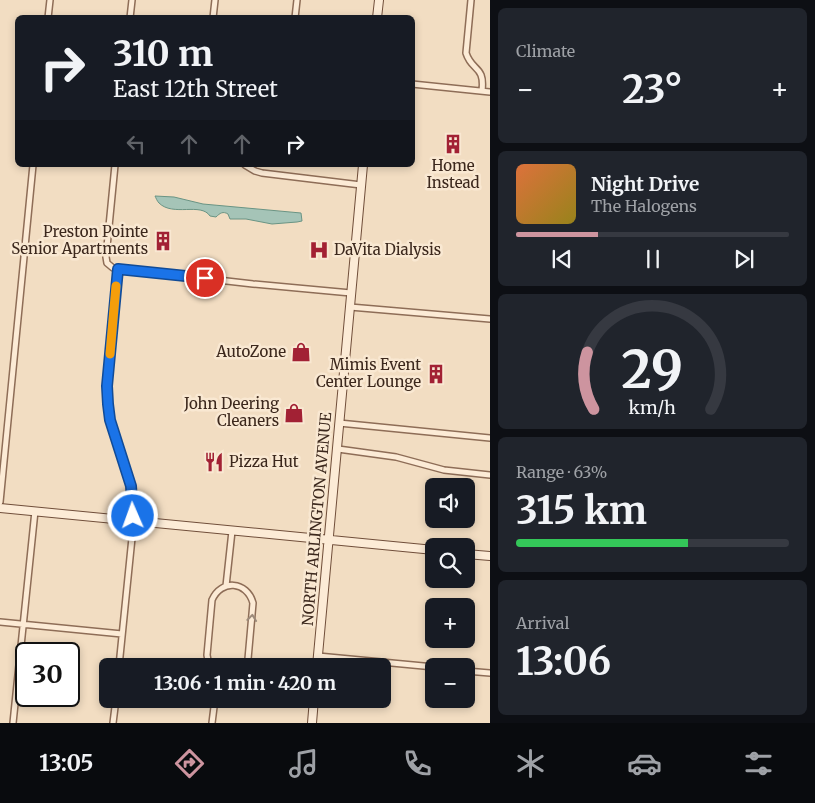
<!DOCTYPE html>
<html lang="en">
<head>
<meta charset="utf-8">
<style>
  body { margin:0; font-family:Merriweather,serif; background:#20242c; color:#f1f3f6; height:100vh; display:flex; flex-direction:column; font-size:19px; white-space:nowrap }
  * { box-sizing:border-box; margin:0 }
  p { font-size:16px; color:#9ea1a6 }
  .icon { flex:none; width:28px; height:28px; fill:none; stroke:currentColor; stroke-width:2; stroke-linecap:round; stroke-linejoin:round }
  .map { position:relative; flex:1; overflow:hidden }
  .side { display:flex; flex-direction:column; gap:8px; padding:8px; background:#0d0f14; width:325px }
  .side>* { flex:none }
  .banner { position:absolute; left:15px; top:15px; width:400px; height:152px; border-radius:8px; box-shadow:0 2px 8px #0003; background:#171b24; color:#f1f3f6; overflow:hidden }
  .buttons { position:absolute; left:425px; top:478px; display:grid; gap:10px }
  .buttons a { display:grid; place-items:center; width:50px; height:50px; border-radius:8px; background:#171b24; box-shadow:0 2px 8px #0003; font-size:25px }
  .speed { position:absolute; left:15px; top:642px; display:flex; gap:10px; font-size:25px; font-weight:700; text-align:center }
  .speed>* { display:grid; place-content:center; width:65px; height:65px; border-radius:50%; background:#171b24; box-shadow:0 2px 8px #0003; line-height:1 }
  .speed .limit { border:2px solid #111; border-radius:8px; background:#fff; color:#111 }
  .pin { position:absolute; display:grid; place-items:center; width:42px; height:42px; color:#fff; margin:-21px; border:2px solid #fff; border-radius:50%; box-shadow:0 1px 5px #0007 }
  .me { position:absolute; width:55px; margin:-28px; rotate:358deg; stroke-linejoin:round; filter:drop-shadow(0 0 4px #0008) }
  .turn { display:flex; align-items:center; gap:18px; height:105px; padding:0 15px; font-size:22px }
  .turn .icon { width:65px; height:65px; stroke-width:2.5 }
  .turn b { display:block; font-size:35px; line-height:42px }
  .lanes { display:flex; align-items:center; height:48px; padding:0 15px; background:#0003; justify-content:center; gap:25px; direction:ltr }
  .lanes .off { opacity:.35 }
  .big { font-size:38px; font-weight:700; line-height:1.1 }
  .side .card { flex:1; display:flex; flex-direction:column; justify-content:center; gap:8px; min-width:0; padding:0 18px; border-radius:8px; background:#20242c }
  .side .dial { align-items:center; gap:0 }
  .dial svg { height:130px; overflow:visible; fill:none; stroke:#363941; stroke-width:7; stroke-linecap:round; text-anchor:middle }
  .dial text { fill:#f1f3f6; stroke:none }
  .song { display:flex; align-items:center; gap:15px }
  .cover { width:60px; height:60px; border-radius:8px; background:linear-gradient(135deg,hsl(20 70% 55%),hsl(50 70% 35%)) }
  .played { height:5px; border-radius:2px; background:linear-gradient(90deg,#cd949f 30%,#363941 30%) }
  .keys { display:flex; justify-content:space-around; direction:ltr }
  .heat { display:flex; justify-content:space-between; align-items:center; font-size:28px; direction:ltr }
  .charge { height:8px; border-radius:4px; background:linear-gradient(90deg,#34c759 63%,#363941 0) }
  .trip { position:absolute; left:99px; top:658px; width:292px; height:50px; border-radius:8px; background:#171b24; box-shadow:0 2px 8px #0003; font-weight:700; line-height:50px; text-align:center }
  .menu { display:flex; height:80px; justify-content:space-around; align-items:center; background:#090b0e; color:#9ea1a6 }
  .menu .icon { width:35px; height:35px }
  .menu .current { color:#cd949f }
  .menu b { font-size:22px; color:#f1f3f6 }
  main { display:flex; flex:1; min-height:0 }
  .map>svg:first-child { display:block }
</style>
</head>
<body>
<main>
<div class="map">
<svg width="490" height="723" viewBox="0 0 490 723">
  <rect width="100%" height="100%" fill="#f2ddc2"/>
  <path fill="#a5c4b7" stroke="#6a9484" d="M155 196 174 197 203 204 301 213 302 221 297 222 272 224 246 219H230L228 214C223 211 220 213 216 217L210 216C201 202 173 217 159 203 157 201 156 198 155 196Z"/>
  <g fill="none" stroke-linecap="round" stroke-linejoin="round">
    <defs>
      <path id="minor" d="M471 0 466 53C472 72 485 65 482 91
        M48 18 50 0
        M130 18 132 0
        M213 18 215 0
        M295 18 297 0
        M412 84 490 92
        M115 165 106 257 107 263 113 268 253 284 351 293
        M245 165 255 171 262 173 361 185
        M118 269 107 387 108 405 110 420 129 479 133 501V528L119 666
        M350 307 490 319
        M339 423 490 438
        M338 449 396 457 444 470 490 475
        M0 502 33 165
        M226 586 232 531
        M0 622 122 634
        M318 656 434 667
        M209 666 207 655 212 600C221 579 247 581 253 603L248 659 246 666
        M466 671 490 673
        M13 723 35 511
        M113 723 116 699
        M212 723 215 699"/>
      <path id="secondary" d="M377 18 379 0
        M0 508 434 550
        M466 554 490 556
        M317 666 363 165
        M312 723 314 699"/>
    </defs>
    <use href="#minor" stroke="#8e6d57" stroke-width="8"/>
    <use href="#secondary" stroke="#704e3a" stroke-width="10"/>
    <use href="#minor" stroke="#fcebd6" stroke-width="5"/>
    <use href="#secondary" stroke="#fcebd6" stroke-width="8"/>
  </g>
  <defs><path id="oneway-chevron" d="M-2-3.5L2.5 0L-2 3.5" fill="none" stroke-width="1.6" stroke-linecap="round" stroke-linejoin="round" transform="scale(1.25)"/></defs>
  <use stroke="#9c8a7a" href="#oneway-chevron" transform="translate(252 618) rotate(-84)"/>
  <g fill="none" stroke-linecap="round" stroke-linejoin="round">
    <defs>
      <path id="route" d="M133 516 131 486 110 420 108 404 107 386 118 269 205 278"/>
    </defs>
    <use href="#route" stroke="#114b97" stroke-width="12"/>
    <use href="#route" stroke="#1a73e8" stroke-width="9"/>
    <path stroke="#f59e0b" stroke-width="9" d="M110 354 116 286"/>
  </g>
  <defs>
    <symbol id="building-bare" viewBox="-9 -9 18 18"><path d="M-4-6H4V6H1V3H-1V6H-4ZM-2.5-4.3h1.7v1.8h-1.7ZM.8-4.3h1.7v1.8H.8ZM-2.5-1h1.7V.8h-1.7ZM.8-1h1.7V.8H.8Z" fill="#a22134" stroke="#f9e8d2" stroke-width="2.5" paint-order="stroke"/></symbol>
    <symbol id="hospital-bare" viewBox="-9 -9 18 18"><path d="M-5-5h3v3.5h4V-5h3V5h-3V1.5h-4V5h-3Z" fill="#a22134" stroke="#f9e8d2" stroke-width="2.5" paint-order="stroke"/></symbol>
    <symbol id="shop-bare" viewBox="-9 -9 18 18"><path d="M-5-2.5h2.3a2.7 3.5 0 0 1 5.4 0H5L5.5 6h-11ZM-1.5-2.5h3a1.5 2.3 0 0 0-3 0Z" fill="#a22134" stroke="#f9e8d2" stroke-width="2.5" paint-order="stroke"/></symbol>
    <symbol id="restaurant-bare" viewBox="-9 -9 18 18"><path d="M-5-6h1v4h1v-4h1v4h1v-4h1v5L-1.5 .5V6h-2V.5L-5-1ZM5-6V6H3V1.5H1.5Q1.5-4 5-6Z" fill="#a22134" stroke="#f9e8d2" stroke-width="2.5" paint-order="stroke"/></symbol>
  </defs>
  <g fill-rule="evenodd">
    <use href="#building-bare" x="439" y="130" width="28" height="28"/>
    <use href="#building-bare" x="149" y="227" width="28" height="28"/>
    <use href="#hospital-bare" x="305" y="236" width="28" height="28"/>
    <use href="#shop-bare" x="287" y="338" width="28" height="28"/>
    <use href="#building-bare" x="422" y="360" width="28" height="28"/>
    <use href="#shop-bare" x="280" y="399" width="28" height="28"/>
    <use href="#restaurant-bare" x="200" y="448" width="28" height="28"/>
  </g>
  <g text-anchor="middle" stroke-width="5" stroke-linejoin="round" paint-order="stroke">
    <g font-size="15" fill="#3c281d" stroke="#f9e8d2" text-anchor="end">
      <text x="453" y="171" text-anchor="middle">Home<tspan x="453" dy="17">Instead</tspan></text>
      <text x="148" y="237">Preston Pointe<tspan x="148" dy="17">Senior Apartments</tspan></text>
      <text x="334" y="255" text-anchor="start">DaVita Dialysis</text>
      <text x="286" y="357">AutoZone</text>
      <text x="421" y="370">Mimis Event<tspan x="421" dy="17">Center Lounge</tspan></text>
      <text x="279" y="409">John Deering<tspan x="279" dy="17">Cleaners</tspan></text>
      <text x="229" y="467" text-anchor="start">Pizza Hut</text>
    </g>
    <g font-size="15" fill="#3c281d" stroke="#f9e8d2">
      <text transform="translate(317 519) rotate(-85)" y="5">NORTH ARLINGTON AVENUE</text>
    </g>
  </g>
</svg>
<div class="buttons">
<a><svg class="icon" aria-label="sound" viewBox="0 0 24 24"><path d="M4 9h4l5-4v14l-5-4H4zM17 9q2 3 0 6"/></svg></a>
<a><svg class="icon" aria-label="search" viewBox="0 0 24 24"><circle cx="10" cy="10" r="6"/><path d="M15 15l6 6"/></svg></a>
<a>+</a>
<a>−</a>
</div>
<div class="speed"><div class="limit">30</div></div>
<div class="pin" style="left:205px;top:278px;background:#d93025"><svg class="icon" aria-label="arrive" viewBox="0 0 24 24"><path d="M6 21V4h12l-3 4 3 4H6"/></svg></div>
<svg class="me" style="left:133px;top:516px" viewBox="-20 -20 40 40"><circle r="17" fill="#1a73e8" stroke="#fff" stroke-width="3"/><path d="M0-11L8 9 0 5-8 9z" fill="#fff"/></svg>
<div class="trip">13:06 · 1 min · 420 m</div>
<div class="banner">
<div class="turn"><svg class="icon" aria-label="right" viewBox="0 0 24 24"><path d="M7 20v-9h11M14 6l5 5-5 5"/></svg><div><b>310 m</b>East 12th Street</div></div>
<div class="lanes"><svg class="icon off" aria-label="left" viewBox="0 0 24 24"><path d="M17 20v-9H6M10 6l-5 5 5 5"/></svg><svg class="icon off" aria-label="ahead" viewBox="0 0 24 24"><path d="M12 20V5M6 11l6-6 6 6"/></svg><svg class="icon off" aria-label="ahead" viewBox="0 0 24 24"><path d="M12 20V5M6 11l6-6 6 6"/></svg><svg class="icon" aria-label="right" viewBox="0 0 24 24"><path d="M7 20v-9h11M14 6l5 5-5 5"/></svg></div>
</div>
</div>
<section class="side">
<div class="card"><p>Climate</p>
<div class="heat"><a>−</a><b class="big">23°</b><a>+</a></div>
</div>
<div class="card">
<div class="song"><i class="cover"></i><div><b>Night Drive</b><p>The Halogens</p></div></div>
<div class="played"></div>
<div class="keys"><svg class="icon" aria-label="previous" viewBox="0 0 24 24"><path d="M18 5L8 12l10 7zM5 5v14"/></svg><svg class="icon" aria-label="pause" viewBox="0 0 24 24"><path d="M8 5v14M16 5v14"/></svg><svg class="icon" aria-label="next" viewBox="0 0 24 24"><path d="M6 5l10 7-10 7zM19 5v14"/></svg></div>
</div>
<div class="card dial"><svg viewBox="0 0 100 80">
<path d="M14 69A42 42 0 1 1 86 69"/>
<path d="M14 69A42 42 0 0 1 10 34" stroke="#cd949f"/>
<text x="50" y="56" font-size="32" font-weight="700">29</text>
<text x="50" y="72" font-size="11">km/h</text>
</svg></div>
<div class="card"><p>Range · 63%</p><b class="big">315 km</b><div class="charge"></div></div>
<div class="card"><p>Arrival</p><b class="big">13:06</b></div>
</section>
</main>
<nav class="menu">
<b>13:05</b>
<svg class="icon current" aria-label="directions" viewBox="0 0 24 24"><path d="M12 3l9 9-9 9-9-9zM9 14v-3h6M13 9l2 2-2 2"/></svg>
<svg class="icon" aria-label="music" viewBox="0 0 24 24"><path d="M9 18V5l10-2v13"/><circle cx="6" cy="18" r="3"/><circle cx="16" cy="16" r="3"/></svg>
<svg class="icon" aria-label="phone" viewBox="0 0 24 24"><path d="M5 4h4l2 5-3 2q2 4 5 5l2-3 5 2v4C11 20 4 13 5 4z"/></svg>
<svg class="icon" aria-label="climate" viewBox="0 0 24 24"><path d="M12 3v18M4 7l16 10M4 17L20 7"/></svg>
<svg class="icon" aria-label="car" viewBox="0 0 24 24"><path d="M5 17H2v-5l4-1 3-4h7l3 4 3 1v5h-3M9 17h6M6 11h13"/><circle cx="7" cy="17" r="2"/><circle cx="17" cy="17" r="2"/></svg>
<svg class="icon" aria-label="filters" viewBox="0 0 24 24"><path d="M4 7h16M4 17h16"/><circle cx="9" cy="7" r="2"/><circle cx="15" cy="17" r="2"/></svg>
</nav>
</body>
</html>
